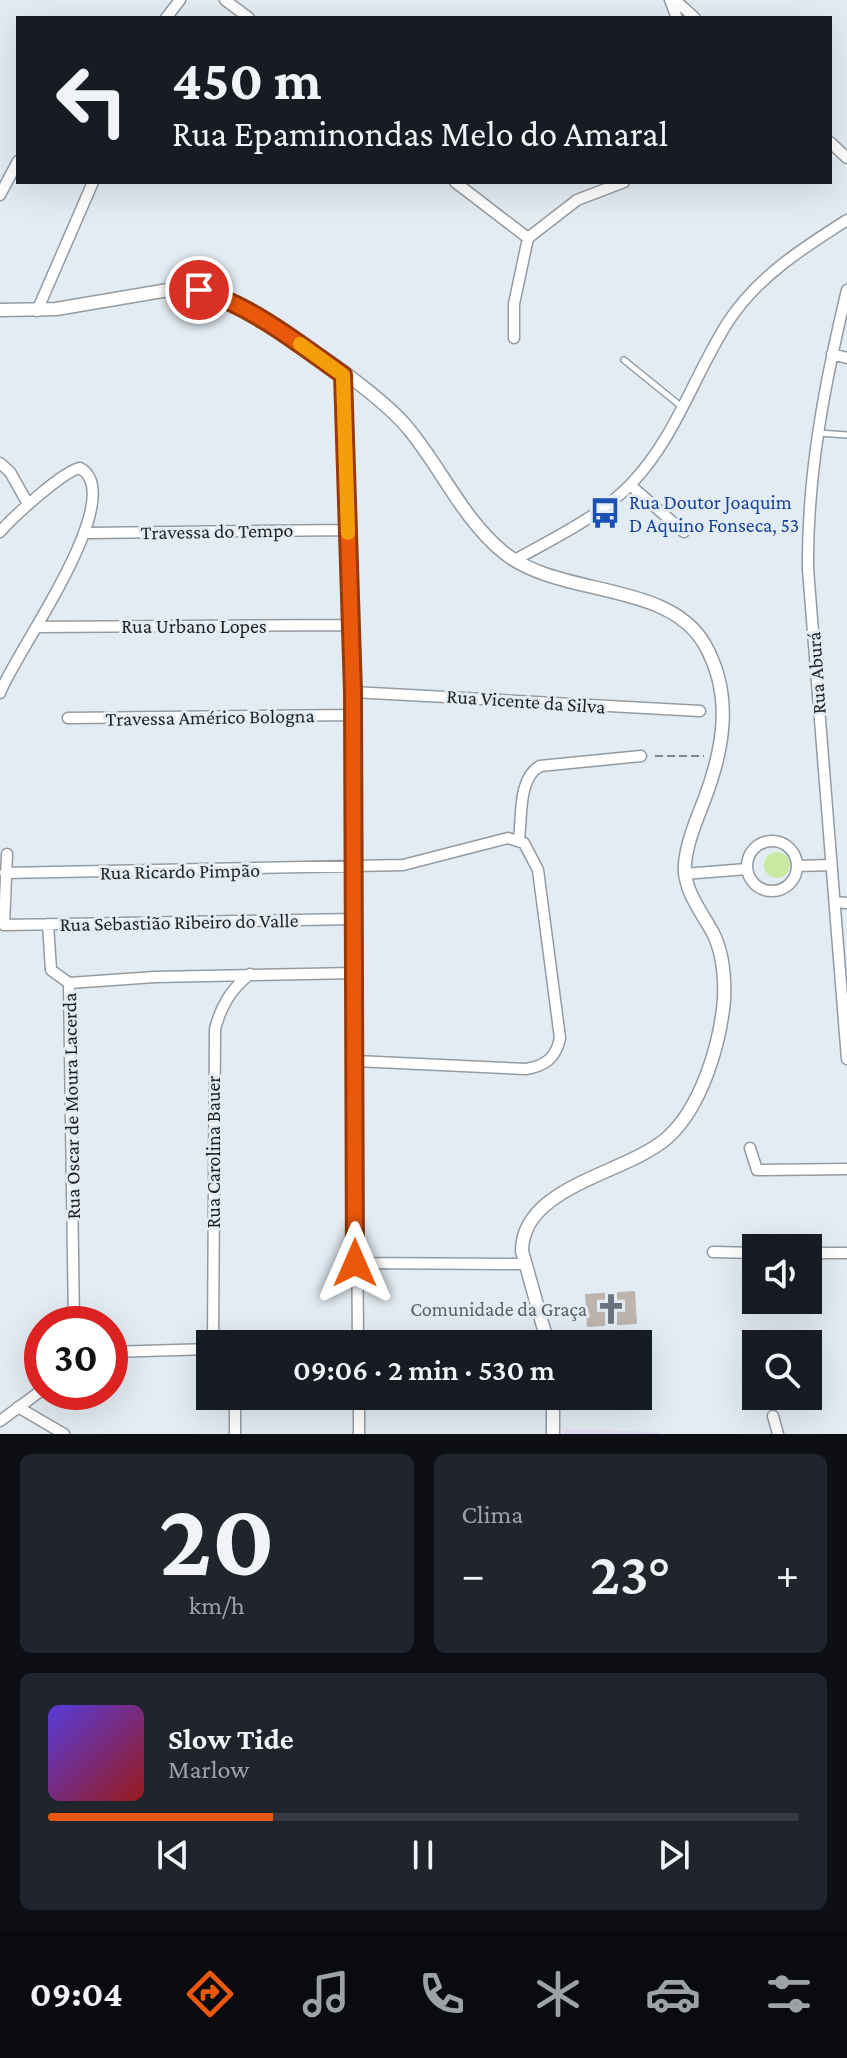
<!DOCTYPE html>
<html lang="pt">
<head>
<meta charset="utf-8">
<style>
  body { margin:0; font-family:"Crimson Pro",serif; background:#20242c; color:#f1f3f6; height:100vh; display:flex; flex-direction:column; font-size:30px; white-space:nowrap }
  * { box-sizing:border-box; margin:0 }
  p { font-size:26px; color:#9ea1a6 }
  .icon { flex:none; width:44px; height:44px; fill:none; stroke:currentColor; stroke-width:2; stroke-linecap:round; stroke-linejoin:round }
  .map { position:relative; height:1434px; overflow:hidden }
  .panel { display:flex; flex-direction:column; gap:20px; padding:20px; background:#0d0f14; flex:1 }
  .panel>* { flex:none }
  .hud { position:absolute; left:16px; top:16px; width:816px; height:168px; border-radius:0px; box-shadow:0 8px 32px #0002; background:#171b24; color:#f1f3f6; overflow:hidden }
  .buttons { position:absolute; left:742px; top:1234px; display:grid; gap:16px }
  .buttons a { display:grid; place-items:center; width:80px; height:80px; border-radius:0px; background:#171b24; box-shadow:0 8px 32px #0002; font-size:40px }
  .speed { position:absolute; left:24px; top:1306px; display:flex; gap:16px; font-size:40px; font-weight:700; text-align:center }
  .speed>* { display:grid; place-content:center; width:104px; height:104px; border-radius:50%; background:#171b24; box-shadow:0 8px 32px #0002; line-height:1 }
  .speed .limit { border:12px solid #d22; background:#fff; color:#111 }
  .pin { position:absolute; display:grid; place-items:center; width:68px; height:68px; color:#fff; margin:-34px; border:4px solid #fff; border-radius:50%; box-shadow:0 2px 8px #0007 }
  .me { position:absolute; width:88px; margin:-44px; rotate:0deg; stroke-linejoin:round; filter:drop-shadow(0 0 6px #0008) }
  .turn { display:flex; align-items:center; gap:28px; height:168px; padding:0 24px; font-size:36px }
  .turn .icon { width:104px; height:104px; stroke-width:2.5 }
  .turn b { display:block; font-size:56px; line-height:68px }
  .big { font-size:60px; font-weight:600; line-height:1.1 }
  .panel .card { flex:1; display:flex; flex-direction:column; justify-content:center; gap:12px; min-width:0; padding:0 28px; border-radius:12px; background:#20242c }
  .panel .dial { align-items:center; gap:0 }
  .dial b { font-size:104px; line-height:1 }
  .song { display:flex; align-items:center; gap:24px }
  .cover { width:96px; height:96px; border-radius:12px; background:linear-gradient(135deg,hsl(250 70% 55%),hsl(0 70% 35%)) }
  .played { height:8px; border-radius:4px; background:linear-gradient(90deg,#ea580c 30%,#363941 30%) }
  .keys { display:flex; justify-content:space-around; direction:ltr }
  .heat { display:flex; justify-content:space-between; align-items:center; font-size:44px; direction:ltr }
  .panel .tiles { flex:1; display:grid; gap:20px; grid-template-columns:1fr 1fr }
  .card:last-child { grid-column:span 2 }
  .trip { position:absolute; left:196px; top:1330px; width:456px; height:80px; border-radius:0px; background:#171b24; box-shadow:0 8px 32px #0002; font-weight:600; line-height:80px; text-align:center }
  .tabs { display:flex; height:128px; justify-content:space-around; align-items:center; background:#090b0e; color:#9ea1a6 }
  .tabs .icon { width:56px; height:56px }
  .tabs .on { color:#ea580c }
  .tabs b { font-size:36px; color:#f1f3f6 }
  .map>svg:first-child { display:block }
</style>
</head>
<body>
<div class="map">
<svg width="847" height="1434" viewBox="0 0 847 1434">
  <rect width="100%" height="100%" fill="#e3ecf3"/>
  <path fill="#e4dcf2" d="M563 1429 659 1432V1434H563Z"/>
  <path fill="#caeaa1" d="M764 865a13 13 0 1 1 26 0a13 13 0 1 1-26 0Z"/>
  <path fill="#bcb4ad" d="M635 1291 637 1324 587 1327 585 1294Z"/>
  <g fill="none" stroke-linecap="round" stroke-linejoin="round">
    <defs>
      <path id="service" d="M624 360 682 407
        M819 433 847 435"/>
      <path id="minor" d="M225 0 249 18
        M670 0 677 18
        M675 0 695 18
        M166 18 180 0
        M830 142 847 158
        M455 182 528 238
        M0 195 18 161
        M847 290C825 382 807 474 808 569L847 1059
        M37 311 93 182
        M514 338V304L528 238 577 200 624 182
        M832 354 847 358
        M343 375 353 692 358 1344
        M0 463 10 472 28 504
        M630 485 684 532
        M0 532C12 518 63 471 80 468 131 496 14 654 0 693
        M87 533 348 530
        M515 560C554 538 599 517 631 484 676 437 694 375 728 322 757 277 803 248 847 220
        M36 627 351 625
        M353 692 700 711
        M68 718 352 715
        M519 839C522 816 518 778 540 766L641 756
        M747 866a25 25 0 1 1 50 0a25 25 0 1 1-50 0Z
        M797 866 831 865
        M5 873 403 865 508 838 524 843 538 870 560 1038C556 1058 545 1066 526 1069L356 1061
        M684 874 747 869
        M835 902 847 903
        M48 924 51 970 69 983
        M4 925 354 919
        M4 925 7 854
        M750 1148 757 1170 847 1169
        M713 1252 756 1253
        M808 1253H847
        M355 1263 524 1264
        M74 1324 69 983 155 977 355 973
        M213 1344 215 1029C221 1006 231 989 250 974
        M110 1352 210 1349
        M235 1396V1434
        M480 1396 553 1403
        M18 1407 64 1434
        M773 1416 778 1434
        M0 1421 42 1390
        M359 1434V1396"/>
      <path id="tertiary" d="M0 310 56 309 180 288C236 293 370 383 407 427 441 467 461 517 503 552 559 598 669 580 705 645 733 695 724 747 705 798 697 819 687 841 685 864 683 890 701 911 713 933 723 953 725 978 724 1000 720 1045 701 1108 667 1138 626 1174 522 1186 522 1251L548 1344
        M553 1396V1434"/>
    </defs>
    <use href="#service" stroke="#939ba2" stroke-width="8"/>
    <use href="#minor" stroke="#939ba2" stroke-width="13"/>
    <use href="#tertiary" stroke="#939ba2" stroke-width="15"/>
    <path stroke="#81878c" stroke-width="2" stroke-dasharray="8 4" stroke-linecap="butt" d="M655 756H704"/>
    <use href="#service" stroke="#fff" stroke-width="5"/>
    <use href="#minor" stroke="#fff" stroke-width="10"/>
    <use href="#tertiary" stroke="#fff" stroke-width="12"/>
  </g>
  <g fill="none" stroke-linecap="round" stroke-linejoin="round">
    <defs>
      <path id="route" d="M199 290C252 306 298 343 343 375L353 692 355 1263"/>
    </defs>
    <use href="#route" stroke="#983908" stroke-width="20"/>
    <use href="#route" stroke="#ea580c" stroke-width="14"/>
    <path stroke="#f59e0b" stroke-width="14" d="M300 344 343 375 348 533"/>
  </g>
  <defs>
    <symbol id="bus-bare" viewBox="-9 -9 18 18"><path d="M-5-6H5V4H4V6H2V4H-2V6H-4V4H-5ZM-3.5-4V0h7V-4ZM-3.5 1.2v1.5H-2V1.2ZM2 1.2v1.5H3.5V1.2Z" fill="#1a4fb4" stroke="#e3ecf3" stroke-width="2.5" paint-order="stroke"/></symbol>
    <symbol id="church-bare" viewBox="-9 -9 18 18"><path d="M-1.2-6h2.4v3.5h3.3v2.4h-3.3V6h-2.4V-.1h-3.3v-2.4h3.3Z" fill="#6b7280" stroke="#e3ecf3" stroke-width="2.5" paint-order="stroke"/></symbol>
  </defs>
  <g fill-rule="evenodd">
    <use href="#bus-bare" x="583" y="491" width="44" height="44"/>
    <use href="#church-bare" x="589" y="1287" width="44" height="44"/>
  </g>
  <g text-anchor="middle" stroke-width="6" stroke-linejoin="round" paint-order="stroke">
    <g font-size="20" fill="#164399" stroke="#e3ecf3" text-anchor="start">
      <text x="629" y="509">Rua Doutor Joaquim<tspan x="629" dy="23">D Aquino Fonseca, 53</tspan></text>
    </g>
    <g font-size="20" fill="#1e2124" stroke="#e3ecf3">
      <text transform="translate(217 531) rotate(-1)" y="7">Travessa do Tempo</text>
      <text x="194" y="633">Rua Urbano Lopes</text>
      <text transform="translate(816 673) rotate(-94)" y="7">Rua Aburá</text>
      <text transform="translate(526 701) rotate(4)" y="7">Rua Vicente da Silva</text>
      <text transform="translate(210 717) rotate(-1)" y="7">Travessa Américo Bologna</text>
      <text transform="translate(180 871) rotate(-1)" y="7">Rua Ricardo Pimpão</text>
      <text transform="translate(179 922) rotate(-1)" y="7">Rua Sebastião Ribeiro do Valle</text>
      <text transform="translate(71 1106) rotate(-91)" y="7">Rua Oscar de Moura Lacerda</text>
      <text transform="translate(213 1152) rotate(-90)" y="7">Rua Carolina Bauer</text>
    </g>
    <g font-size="20" fill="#5b616d" stroke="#e3ecf3" text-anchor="end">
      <text x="587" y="1316">Comunidade da Graça</text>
    </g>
  </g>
</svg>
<div class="buttons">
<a><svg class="icon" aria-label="sound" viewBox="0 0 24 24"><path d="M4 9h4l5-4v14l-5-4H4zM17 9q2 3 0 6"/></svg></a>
<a><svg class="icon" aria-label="search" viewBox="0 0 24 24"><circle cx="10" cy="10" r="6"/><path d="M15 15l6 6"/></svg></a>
</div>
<div class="speed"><div class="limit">30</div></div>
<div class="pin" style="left:199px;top:290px;background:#d93025"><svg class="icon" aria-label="arrive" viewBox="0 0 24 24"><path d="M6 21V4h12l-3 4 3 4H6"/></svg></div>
<svg class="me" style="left:355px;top:1263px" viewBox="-20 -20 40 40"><path d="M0-17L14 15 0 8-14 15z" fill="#ea580c" stroke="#fff" stroke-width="4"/></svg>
<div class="trip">09:06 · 2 min · 530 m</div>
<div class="hud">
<div class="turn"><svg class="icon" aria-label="left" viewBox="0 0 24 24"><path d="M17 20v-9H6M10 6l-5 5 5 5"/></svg><div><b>450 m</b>Rua Epaminondas Melo do Amaral</div></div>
</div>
</div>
<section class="panel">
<div class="tiles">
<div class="card dial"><b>20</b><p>km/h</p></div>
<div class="card"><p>Clima</p>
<div class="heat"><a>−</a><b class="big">23°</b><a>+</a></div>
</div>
<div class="card">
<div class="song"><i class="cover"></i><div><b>Slow Tide</b><p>Marlow</p></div></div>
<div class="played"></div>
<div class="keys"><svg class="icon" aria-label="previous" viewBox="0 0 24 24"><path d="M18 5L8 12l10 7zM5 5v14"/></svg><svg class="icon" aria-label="pause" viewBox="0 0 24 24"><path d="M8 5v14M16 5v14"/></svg><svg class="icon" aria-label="next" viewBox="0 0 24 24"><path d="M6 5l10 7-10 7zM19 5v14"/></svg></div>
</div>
</div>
</section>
<nav class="tabs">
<b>09:04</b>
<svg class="icon on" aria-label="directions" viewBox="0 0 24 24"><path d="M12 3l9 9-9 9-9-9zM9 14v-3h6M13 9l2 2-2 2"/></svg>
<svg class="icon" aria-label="music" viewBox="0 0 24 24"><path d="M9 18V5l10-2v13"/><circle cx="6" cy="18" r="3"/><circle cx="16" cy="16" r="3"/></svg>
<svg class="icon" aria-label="phone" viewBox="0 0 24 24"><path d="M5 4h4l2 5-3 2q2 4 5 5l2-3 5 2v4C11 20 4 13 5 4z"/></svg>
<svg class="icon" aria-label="climate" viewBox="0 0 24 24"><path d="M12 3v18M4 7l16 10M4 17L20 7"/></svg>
<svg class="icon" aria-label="car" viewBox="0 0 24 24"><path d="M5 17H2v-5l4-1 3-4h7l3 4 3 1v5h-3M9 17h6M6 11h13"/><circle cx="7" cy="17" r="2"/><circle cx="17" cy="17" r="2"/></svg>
<svg class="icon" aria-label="filters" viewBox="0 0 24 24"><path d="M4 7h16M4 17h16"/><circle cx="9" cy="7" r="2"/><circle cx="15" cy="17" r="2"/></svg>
</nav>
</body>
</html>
